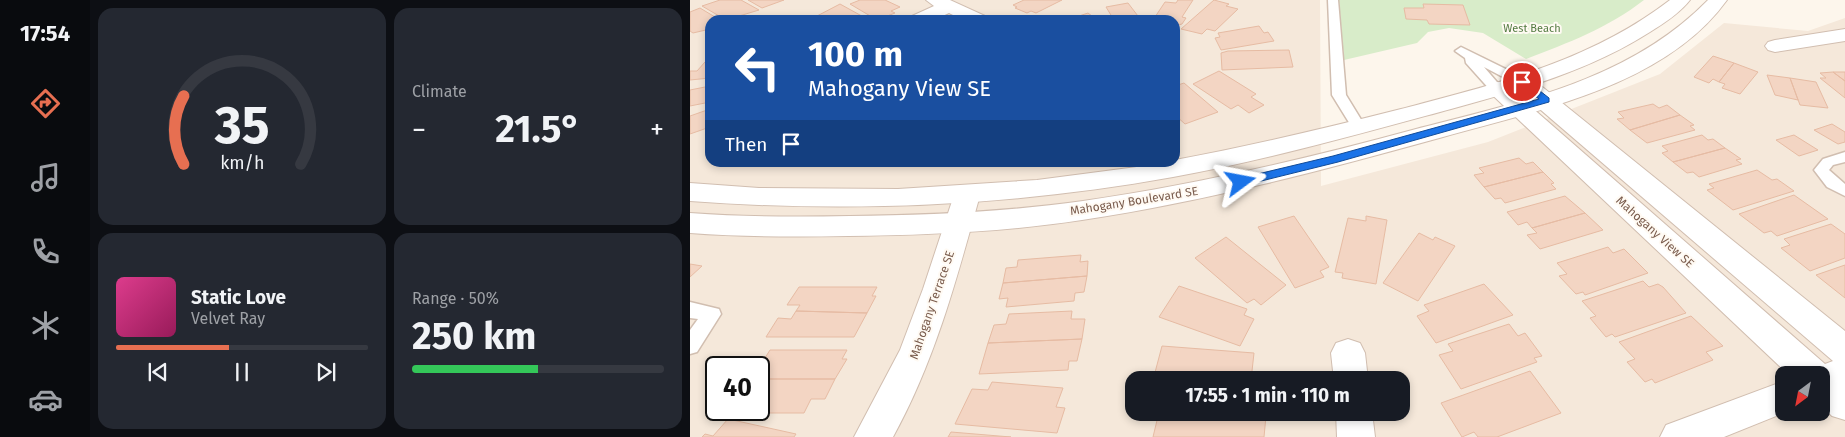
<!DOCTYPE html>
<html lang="en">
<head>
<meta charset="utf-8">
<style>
  body { margin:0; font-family:"Fira Sans",sans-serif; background:#242831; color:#f1f3f6; height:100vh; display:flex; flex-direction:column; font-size:19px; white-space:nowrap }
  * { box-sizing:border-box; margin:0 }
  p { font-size:16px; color:#9ea1a6 }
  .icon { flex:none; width:28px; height:28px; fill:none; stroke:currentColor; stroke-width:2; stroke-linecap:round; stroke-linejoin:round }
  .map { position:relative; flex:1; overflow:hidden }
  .sheet { display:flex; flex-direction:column; gap:8px; padding:8px; background:#0d0f14; width:600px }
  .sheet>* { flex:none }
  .hud { position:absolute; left:15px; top:15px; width:475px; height:152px; border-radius:15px; box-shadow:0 2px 8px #0003; background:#1a4fa0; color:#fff; overflow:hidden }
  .needle { width:32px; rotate:212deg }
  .buttons { position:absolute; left:1085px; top:366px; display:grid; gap:10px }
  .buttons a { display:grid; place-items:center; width:55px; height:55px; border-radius:10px; background:#171b24; box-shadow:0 2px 8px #0003; font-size:25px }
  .speed { position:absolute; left:15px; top:356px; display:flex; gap:10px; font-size:25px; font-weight:700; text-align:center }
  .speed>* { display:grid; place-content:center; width:65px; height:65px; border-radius:50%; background:#171b24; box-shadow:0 2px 8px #0003; line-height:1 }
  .speed .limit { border:2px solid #111; border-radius:8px; background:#fff; color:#111 }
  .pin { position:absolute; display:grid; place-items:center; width:42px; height:42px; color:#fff; margin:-21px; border:2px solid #fff; border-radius:50%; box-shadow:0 1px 5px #0007 }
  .me { position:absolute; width:55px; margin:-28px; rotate:77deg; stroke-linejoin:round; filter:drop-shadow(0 0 4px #0008) }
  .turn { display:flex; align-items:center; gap:18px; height:105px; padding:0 20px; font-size:22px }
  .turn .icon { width:65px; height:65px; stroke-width:2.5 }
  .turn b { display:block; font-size:35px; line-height:42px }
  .then { display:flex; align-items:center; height:48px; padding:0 20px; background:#0003; gap:10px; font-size:19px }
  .big { font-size:38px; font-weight:700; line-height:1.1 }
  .sheet .card { flex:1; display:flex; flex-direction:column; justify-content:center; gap:8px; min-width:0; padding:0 18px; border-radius:15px; background:#242831 }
  .sheet .dial { align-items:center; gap:0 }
  .dial svg { height:130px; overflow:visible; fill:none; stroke:#363941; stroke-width:7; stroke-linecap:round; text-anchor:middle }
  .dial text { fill:#f1f3f6; stroke:none }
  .song { display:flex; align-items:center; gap:15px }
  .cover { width:60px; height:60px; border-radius:8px; background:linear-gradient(135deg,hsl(330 70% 55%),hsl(330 70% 35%)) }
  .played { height:5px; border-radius:2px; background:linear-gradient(90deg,#e76f51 45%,#363941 45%) }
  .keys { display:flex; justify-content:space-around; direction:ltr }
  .heat { display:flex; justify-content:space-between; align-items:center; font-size:28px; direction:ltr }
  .charge { height:8px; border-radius:4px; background:linear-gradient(90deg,#34c759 50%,#363941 0) }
  .sheet .tiles { flex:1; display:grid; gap:8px; grid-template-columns:repeat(2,1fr) }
  .trip { position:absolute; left:435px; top:371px; width:285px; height:50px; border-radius:15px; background:#171b24; box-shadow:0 2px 8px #0003; font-weight:700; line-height:50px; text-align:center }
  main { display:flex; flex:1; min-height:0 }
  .menu { display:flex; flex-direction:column; width:90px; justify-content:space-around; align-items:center; background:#090b0e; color:#9ea1a6 }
  .menu .icon { width:35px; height:35px }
  .menu .selected { color:#e76f51 }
  .menu b { font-size:22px; color:#f1f3f6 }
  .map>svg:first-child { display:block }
</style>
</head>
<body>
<main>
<nav class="menu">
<b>17:54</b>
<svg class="icon selected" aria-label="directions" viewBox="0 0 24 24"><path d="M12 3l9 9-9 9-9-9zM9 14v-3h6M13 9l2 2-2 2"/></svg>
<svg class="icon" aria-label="music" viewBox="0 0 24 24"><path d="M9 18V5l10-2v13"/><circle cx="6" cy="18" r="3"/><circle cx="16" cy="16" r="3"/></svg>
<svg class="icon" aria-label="phone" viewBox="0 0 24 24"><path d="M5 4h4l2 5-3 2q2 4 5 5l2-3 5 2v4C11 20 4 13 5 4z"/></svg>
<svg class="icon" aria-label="climate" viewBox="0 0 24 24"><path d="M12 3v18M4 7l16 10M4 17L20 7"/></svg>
<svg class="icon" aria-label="car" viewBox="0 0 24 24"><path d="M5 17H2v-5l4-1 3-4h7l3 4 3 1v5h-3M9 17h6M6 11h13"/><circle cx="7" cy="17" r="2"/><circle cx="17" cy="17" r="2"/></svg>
</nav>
<section class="sheet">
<div class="tiles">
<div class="card dial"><svg viewBox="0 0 100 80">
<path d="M14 69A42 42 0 1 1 86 69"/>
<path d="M14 69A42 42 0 0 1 14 27" stroke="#e76f51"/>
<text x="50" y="56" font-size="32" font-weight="700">35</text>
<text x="50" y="72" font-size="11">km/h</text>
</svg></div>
<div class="card"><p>Climate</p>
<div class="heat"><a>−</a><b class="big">21.5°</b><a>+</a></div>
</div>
<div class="card">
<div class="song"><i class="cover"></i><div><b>Static Love</b><p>Velvet Ray</p></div></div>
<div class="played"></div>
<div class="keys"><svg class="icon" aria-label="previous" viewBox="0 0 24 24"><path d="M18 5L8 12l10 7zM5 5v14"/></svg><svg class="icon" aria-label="pause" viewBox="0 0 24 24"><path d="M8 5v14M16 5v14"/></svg><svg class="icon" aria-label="next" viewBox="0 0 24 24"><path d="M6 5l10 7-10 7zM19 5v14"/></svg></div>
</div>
<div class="card"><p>Range · 50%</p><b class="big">250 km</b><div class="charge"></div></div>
</div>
</section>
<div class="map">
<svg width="1155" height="437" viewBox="0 0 1155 437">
  <rect width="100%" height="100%" fill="#fdf6ec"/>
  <path fill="#f5e8da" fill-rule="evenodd" d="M0 0H630L631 186 798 142 970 74 1034 23 1118 31 1155 18V437H0ZM20 20H485V162H20ZM26 368H69V410H26ZM1094 375H1131V412H1094ZM444 380H711V412H444Z"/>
  <path fill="#d8ecc9" d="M649 0H954C918 28 878 43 836 59L793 33 759 28 738 32 727 43 654 60Z"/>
  <path fill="#f3d5c3" stroke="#e6bba3" d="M30 0H51L69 10 36 20 12 6Z
    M58 0H94L72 8Z
    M170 0H195L210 7 201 11 205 13 187 20 160 4Z
    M334 0H372L346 13 341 11 337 13 325 8 327 7 323 5Z
    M488 0H503L492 17 496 18 492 24 485 26V20H463L475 2 486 3Z
    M524 0 539 4 536 6 548 9 525 31 517 29 512 34 491 29Z
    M438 3 451 20H424L416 7Z
    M150 4 179 20H134L127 16Z
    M733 4 773 5 780 25 739 24 737 20 716 19 714 8H734Z
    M10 8 30 20H20V29L3 33 0 31V12Z
    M398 13 407 20H377Z
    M569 26 574 33 578 32 584 41 531 50 525 38 530 37 528 33Z
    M599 50 603 67 532 70 531 53 538 51Z
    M1023 56 1044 63 1029 82 1023 79 1019 83 1004 77Z
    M15 62H20V78L0 80V71H7Z
    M1044 63 1068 72 1050 94 1032 88 1035 84 1029 82Z
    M529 71 566 94 561 97 574 105 559 113 548 105 541 109 503 84Z
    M1143 72 1155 81V98L1130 78H1136L1130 73Z
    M1143 72H1155V81Z
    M1077 75 1100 78 1108 100 1085 95Z
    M1100 78 1126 82 1138 108 1110 105Z
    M494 83 528 112 495 124 485 115V86Z
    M20 86V102L0 106V90Z
    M963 104 969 108 977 105 990 115 940 130 927 119 934 118 928 112Z
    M20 109V127L0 134V116Z
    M990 115 1004 125 1000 126 1005 130 957 143 940 130Z
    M1142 124 1155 132V142L1148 144 1124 130Z
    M1012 135 1018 140 1023 139 1035 148 983 162 972 153 978 151 972 146Z
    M1104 135 1128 150 1109 156 1086 140Z
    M1035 148 1051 159 1046 160 1052 164 1009 177 1003 172 997 173 983 162Z
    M829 158 836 164 843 162 853 172 794 187 784 175 794 173 789 168Z
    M1067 170 1082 180 1087 179 1104 191 1043 210 1017 190 1024 188 1019 184Z
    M853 172 864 183 861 184 866 189 815 203 811 198 805 199 794 187Z
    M1104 195 1138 219 1087 236 1081 231 1074 233 1049 214Z
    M875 196 895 213 842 228 837 222 828 225 817 212Z
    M895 213 913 230 850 249 837 235 847 233 842 228Z
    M604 216 639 267 630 271 634 277 605 288 568 227Z
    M676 216 697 220 686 284 652 278 653 273 645 272 658 218 676 221Z
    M1141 224 1155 234V258L1120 271 1091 248 1100 245 1094 239Z
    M729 233 743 240 745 237 765 246 728 301 693 283Z
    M536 237 596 285 571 305 564 299 557 303 505 258Z
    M918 247 923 253 934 249 958 273 895 295 893 292 886 294 869 276 877 274 867 263Z
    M391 255 390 262 398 261 397 276 313 283 316 268 327 267 328 260Z
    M0 264 12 266 0 277Z
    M1155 265V298L1126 275Z
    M397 276 394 292 385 293 384 301 316 307 318 298 309 299 313 283Z
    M953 281 959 287 968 284 973 287 996 313 925 337 922 334 916 337 900 318 906 316 892 301Z
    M794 284 823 315 746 343 727 316 739 311 734 305Z
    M489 286 557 309 554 315 564 319 550 346 469 317Z
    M109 287H187L182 296H186L177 313 106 311 110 305H97Z
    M106 311 177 313 164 337H76L88 318 101 319Z
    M382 311 381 319H395L392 339 298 343 304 325 316 324 319 314Z
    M1001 316 1033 346 1016 352 1023 360 965 383 962 379 955 382 937 362 945 359 929 342Z
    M819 324 828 336 835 333 852 356 844 358 847 362 771 389 749 355 763 351 758 344Z
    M392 339 387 361H379L378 370 289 374 298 343Z
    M472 346 564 353 561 380H463Z
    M80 350H157L152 359H157L145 379H69V368H60L66 358H75Z
    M840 371 871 413 807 437H788L784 432 772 437 751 403Z
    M69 379H145L135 399H121L114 413H47L48 410H69Z
    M302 382 373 388 366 407 375 408 367 433 265 424 282 389 298 390Z
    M469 412H559L558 415 576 416 574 437H463Z
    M38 419 106 434 104 437H12L15 434 23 436Z
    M261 432 321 437H258Z"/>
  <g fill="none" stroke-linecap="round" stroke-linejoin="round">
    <defs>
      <path id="service" d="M638 0H648L656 95 675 126 673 129H663L642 95Z
        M771 47 836 79 838 82 836 85H828L794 67 813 89 812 92H802L776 63 775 58 765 51Z
        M1155 152V162L1143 165 1139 170 1155 184V196L1137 187 1124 170 1133 159Z
        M0 302 29 309 31 314 7 352 0 354V330L8 319 0 318Z"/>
      <path id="minor" d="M236 0H260L295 16 297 20H273L259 13 244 20H220L222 16 244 6Z
        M1155 29V41L1085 52 1078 50 1075 46 1078 42 1085 40Z
        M832 76 840 77 1155 331V420L1142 416 1131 405V375H1099L796 89 799 84 807 82 815 84 1135 364 1143 361 824 87 821 82 824 77Z
        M277 186 286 189 290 195C267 278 245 361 203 437H164L210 350 233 289 264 195 268 189Z
        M658 339 670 343 675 353 678 380H644L641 353 646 343Z
        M1094 381V412H1096L1034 437H970L976 425Z
        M646 412H682L685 437H647Z"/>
      <path id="tertiary" d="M980 0H1000C990 13 973 24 960 32 899 71 830 90 761 109 669 134 577 160 483 177 322 206 162 213 0 201V183L69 188 208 189 347 180 485 162V160C561 146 636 128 711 109 806 84 901 61 980 0Z
        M1018 0H1037C975 86 849 110 753 137 634 170 514 202 392 220 313 232 237 235 158 236 105 237 53 237 0 233V213C53 217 106 217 160 216 238 215 315 212 393 201 505 185 616 159 726 129 830 102 940 80 1018 0Z"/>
    </defs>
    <use href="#service" stroke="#d1beb0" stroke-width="3"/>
    <use href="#minor" stroke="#d1beb0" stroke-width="2"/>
    <use href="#tertiary" stroke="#d1beb0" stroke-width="2"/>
    <use href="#service" fill="#fff" fill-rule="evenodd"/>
    <use href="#minor" fill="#fff" fill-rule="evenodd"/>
    <use href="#tertiary" fill="#fff" fill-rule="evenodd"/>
  </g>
  <path fill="#1a73e8" stroke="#114b97" d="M829 80H836L859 98V102L648 162 551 186 546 182 551 178 643 156 849 99 829 84Z"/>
  <g text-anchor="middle" stroke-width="4" stroke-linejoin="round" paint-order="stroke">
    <g font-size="11" fill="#537a41" stroke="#fffaf3">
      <text x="842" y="32">West Beach</text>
    </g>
    <g font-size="12" fill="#7a5c4d" stroke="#fffaf3">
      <text transform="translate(444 201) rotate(-9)" y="4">Mahogany Boulevard SE</text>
      <text transform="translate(965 232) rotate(42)" y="4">Mahogany View SE</text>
      <text transform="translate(242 305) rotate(-71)" y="4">Mahogany Terrace SE</text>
    </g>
  </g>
</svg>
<div class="buttons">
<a><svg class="needle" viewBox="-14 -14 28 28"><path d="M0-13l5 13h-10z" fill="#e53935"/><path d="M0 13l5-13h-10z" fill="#9ea1a6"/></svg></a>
</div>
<div class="speed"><div class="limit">40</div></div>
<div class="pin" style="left:832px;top:82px;background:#d93025"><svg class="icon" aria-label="arrive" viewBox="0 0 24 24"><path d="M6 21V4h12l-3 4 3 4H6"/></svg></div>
<svg class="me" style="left:551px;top:182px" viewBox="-20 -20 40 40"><path d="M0-17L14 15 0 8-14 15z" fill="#1a73e8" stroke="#fff" stroke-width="4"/></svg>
<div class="trip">17:55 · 1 min · 110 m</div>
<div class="hud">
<div class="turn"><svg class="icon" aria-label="left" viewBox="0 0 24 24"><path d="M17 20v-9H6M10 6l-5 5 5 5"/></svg><div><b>100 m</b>Mahogany View SE</div></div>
<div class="then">Then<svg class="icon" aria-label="arrive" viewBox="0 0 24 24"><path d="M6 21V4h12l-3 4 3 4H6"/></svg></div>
</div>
</div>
</main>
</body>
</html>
